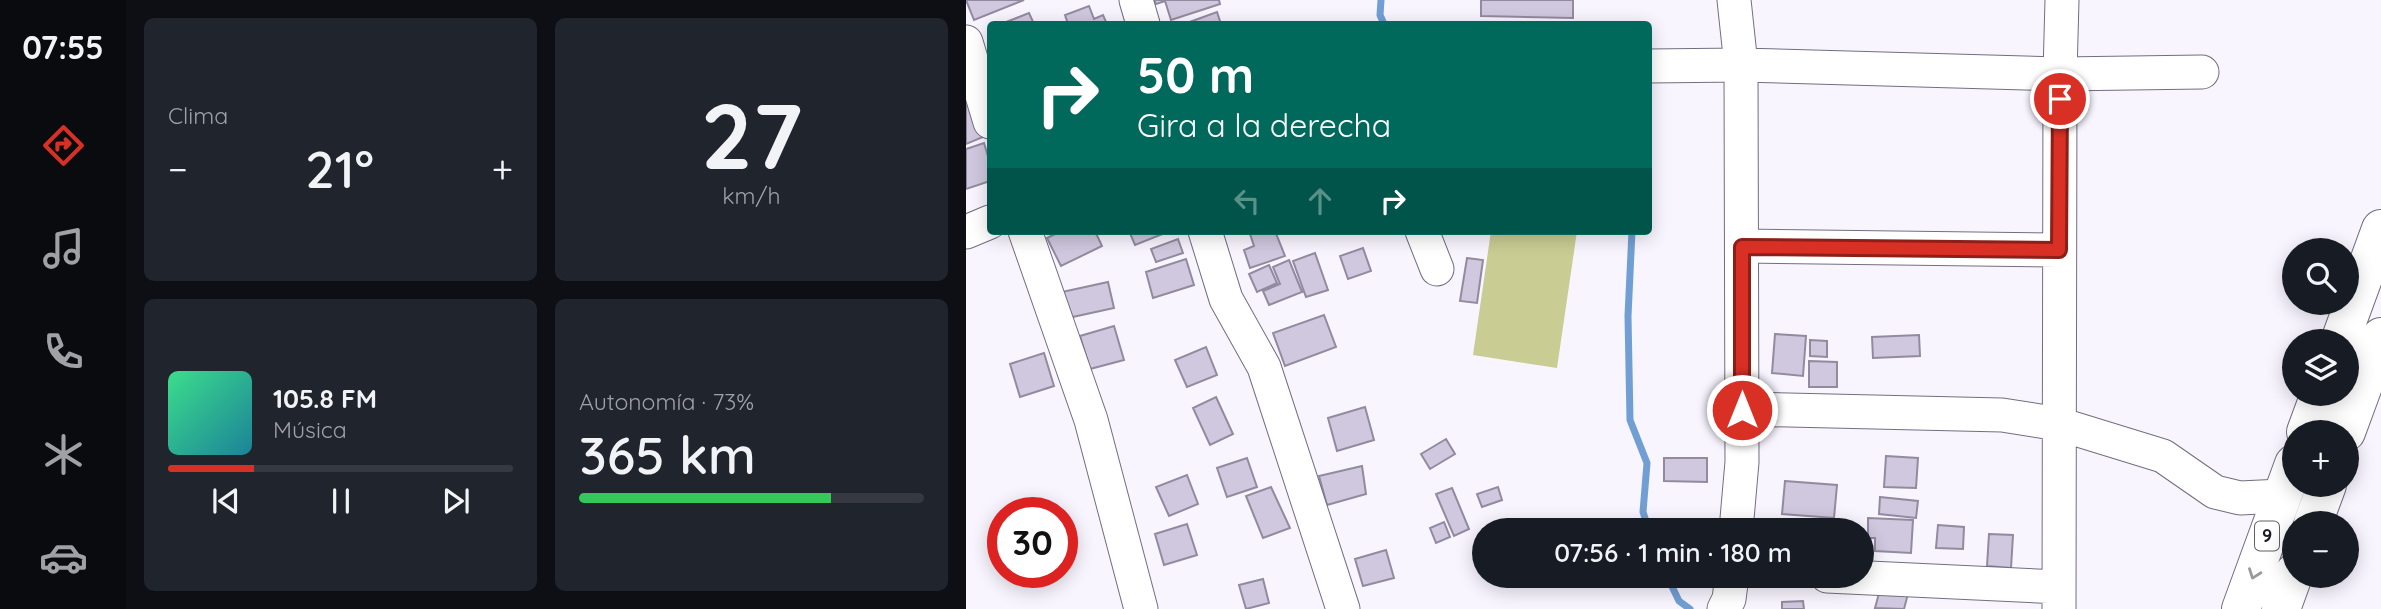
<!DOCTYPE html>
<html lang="es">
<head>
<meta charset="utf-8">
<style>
  body { margin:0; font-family:Quicksand,sans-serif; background:#20242c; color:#f1f3f6; height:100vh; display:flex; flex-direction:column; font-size:26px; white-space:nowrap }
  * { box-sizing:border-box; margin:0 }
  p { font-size:23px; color:#9ea1a6 }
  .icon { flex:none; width:38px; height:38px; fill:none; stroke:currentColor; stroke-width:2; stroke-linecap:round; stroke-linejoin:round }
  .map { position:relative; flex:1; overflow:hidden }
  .details { display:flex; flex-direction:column; gap:18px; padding:18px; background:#0d0f14; width:840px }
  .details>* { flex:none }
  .guide { position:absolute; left:21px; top:21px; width:665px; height:214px; border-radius:7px; box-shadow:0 4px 18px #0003; background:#00695c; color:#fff; overflow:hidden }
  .controls { position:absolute; left:1316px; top:238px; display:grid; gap:14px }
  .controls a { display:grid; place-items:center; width:77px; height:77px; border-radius:50%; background:#171b24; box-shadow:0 4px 18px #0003; font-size:35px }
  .speed { position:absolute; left:21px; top:497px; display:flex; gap:14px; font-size:35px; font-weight:700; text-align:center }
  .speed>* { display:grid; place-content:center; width:91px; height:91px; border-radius:50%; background:#171b24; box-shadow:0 4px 18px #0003; line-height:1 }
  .speed .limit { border:10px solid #d22; background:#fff; color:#111 }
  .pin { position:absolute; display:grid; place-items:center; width:60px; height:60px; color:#fff; margin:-30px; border:4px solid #fff; border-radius:50%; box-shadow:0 2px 7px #0007 }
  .me { position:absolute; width:77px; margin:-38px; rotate:0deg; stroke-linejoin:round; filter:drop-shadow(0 0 5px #0008) }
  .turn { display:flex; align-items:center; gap:24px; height:147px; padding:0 35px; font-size:32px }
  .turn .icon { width:91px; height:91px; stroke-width:2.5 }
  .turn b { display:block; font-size:49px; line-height:60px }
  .lanes { display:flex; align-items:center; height:66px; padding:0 35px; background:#0003; justify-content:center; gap:35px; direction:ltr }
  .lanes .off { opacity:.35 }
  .big { font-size:52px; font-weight:600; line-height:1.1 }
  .details .widget { flex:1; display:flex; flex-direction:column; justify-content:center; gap:10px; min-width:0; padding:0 24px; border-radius:10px; background:#20242c }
  .details .dial { align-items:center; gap:0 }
  .dial b { font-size:91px; line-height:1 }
  .song { display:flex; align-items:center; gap:21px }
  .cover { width:84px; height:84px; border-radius:10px; background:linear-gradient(135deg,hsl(150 70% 55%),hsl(190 70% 35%)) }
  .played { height:7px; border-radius:4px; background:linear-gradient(90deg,#d93025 25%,#363941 25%) }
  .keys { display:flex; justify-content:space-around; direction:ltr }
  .heat { display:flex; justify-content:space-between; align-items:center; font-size:38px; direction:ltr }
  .charge { height:10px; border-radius:5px; background:linear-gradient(90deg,#34c759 73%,#363941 0) }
  .details .tiles { flex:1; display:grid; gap:18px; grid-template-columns:repeat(2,1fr) }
  .trip { position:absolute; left:506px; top:518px; width:402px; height:70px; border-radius:35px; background:#171b24; box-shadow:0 4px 18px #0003; font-weight:600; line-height:70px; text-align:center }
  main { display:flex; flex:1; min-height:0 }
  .menu { display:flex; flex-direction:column; width:126px; justify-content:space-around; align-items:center; background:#090b0e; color:#9ea1a6 }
  .menu .icon { width:49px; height:49px }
  .menu .selected { color:#d93025 }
  .menu b { font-size:32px; color:#f1f3f6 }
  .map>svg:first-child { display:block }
</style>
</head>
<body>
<main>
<nav class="menu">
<b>07:55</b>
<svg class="icon selected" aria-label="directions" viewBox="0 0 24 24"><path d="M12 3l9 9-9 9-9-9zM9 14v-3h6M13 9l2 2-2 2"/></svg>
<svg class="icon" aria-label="music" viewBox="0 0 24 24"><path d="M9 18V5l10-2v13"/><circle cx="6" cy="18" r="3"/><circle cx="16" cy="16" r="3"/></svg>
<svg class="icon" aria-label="phone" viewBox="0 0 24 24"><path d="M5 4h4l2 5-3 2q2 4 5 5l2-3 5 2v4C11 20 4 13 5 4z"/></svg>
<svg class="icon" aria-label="climate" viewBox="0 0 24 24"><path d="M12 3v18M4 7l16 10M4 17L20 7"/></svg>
<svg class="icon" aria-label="car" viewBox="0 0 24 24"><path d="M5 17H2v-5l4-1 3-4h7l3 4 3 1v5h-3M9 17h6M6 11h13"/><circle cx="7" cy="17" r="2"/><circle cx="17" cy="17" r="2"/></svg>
</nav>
<section class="details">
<div class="tiles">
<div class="widget"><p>Clima</p>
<div class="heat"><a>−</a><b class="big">21°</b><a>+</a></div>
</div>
<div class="widget dial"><b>27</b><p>km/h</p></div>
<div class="widget">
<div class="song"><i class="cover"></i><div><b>105.8 FM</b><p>Música</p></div></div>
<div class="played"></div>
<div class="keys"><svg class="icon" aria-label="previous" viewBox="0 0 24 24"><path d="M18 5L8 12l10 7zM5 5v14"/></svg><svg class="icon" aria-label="pause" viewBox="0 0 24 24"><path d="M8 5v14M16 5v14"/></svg><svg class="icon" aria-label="next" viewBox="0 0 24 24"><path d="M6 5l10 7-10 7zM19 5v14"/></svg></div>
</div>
<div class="widget"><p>Autonomía · 73%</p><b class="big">365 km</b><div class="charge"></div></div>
</div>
</section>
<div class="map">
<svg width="1415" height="609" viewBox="0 0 1415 609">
  <rect width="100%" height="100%" fill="#f8f5ff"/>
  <path fill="#c9cc93" d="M525 231H611L591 368 507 355Z"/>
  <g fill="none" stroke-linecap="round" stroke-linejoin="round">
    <path stroke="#729fd3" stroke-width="7" d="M415 0 414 15 418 24
      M666 231 662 316 664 420 681 463 677 512 683 530
      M701 576 713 601 724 609"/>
  </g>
  <path fill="#cfc8de" stroke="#928ba0" stroke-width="2" d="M0 0H58L8 20Z
    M188 0H253L254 4 205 20 199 1 190 4Z
    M515 0H607V18L515 16Z
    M123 6 128 19 137 15 141 24H102L99 15Z
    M251 12 255 24H218Z
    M63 13 68 24H35Z
    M3 101 17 137 0 144V102Z
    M18 143 24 163V181L0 189V149Z
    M95 231H129L136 246 95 266 81 238Z
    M163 231H204L169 245Z
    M283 231H309L319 256 284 268 278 250 288 246Z
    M212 239 217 253 190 262 185 249Z
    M397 248 405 271 382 279 374 256Z
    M349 253 362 290 340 297 327 261Z
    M501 258 517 260 511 303 494 301Z
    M220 259 228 285 187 298 180 272Z
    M323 260 336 292 303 305 297 291 314 284 307 267Z
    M303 265 311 283 291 292 283 274Z
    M142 282 148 308 102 318 96 292Z
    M358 315 370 347 319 366 307 333Z
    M148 326 158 360 124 369 114 336Z
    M809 334 840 336 837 376 806 373Z
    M953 335 954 356 907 358 906 337Z
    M844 340 861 341V357L844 356Z
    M240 347 251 375 221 387 209 360Z
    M78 353 88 386 54 397 44 364Z
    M843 361 871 362V387H843Z
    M250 397 267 434 244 445 227 408Z
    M399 407 408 440 371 451 362 418Z
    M480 439 489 454 464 469 455 454Z
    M920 456 952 458 950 488 918 487Z
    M281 458 291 487 261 497 251 468Z
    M698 458H741V482L698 481Z
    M396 466 400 494 361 505 353 476Z
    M221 475 232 504 203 516 190 487Z
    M819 481 871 485 868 518 816 514Z
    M305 487 324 528 297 538 280 496Z
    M532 487 536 500 516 507 511 494Z
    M486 488 503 529 488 536 470 494Z
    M914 497 952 501 950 518 913 514Z
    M902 518 947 520 945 553 909 551V538H902Z
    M478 522 484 537 470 543 464 528Z
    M221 524 231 555 198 565 189 534Z
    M972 525 998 527 997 549 970 548Z
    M1023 534 1047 535 1045 568 1021 566Z
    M420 550 428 578 397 586 389 559Z
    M724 576H745V583L724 584Z
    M297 579 303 603 280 609 273 585Z
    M916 582 943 590 938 609 909 608Z
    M837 601 838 609H816V602Z"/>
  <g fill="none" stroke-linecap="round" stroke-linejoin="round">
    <defs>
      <path id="minor" d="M170 0 177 24
        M768 0 775 65 776 462 770 530
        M0 42 24 122
        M682 66 775 65 1094 74 1236 72
        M59 231 125 420 175 609
        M239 231 260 299 298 367 377 609
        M456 231 471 269
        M0 232 24 222
        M776 246 1093 250
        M776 409 1036 415 1093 424 1197 456 1249 492 1274 498 1316 496
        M861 576 1093 587
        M758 609 763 599 766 576
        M1093 609 1094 74 1096 0"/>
      <path id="highway" d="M1374 341 1415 229
        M1340 432 1354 394
        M1380 432 1415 337
        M1347 523 1361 485
        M1275 609 1328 464
        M1315 609 1328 573"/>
    </defs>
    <use href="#minor" stroke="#746d81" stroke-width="35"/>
    <use href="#highway" stroke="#746d81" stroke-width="40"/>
    <use href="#minor" stroke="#fff" stroke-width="33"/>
    <use href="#highway" stroke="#fff" stroke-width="38"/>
  </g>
  <defs><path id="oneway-chevron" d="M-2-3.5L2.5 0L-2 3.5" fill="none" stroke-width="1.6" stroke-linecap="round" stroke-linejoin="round" transform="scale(1.75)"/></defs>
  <use stroke="#9a989c" href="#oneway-chevron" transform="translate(1288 574) rotate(110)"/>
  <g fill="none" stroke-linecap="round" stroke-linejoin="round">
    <defs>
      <path id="route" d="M776 410V247L1093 250 1094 99"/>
    </defs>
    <use href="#route" stroke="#8d1f18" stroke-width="18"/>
    <use href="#route" stroke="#d93025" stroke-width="12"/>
  </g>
  <g text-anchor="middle" stroke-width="5" stroke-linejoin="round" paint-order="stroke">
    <rect fill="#fff" stroke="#625f65" stroke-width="2" x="1289" y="521.5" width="24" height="29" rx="5"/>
    <g font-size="18" font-weight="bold" fill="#1e1b23">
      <text x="1301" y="542">9</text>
    </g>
  </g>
</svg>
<div class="controls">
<a><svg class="icon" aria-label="search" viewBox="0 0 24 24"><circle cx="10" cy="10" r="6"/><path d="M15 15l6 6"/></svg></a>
<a><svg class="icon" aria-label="layers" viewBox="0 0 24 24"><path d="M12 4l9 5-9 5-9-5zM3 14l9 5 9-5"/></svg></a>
<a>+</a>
<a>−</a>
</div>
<div class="speed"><div class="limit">30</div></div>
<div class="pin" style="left:1094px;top:99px;background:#d93025"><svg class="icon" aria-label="arrive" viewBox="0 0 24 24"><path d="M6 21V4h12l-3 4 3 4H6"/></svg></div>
<svg class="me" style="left:776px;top:410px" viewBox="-20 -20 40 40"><circle r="17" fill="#d93025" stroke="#fff" stroke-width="3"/><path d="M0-11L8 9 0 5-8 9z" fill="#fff"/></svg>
<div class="trip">07:56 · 1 min · 180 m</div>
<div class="guide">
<div class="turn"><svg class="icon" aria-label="right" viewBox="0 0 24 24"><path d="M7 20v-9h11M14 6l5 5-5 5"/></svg><div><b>50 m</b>Gira a la derecha</div></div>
<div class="lanes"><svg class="icon off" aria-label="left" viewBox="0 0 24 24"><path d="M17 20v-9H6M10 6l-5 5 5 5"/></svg><svg class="icon off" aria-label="ahead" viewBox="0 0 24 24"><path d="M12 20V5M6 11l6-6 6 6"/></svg><svg class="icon" aria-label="right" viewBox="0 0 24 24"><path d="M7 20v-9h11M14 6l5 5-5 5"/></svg></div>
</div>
</div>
</main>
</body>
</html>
